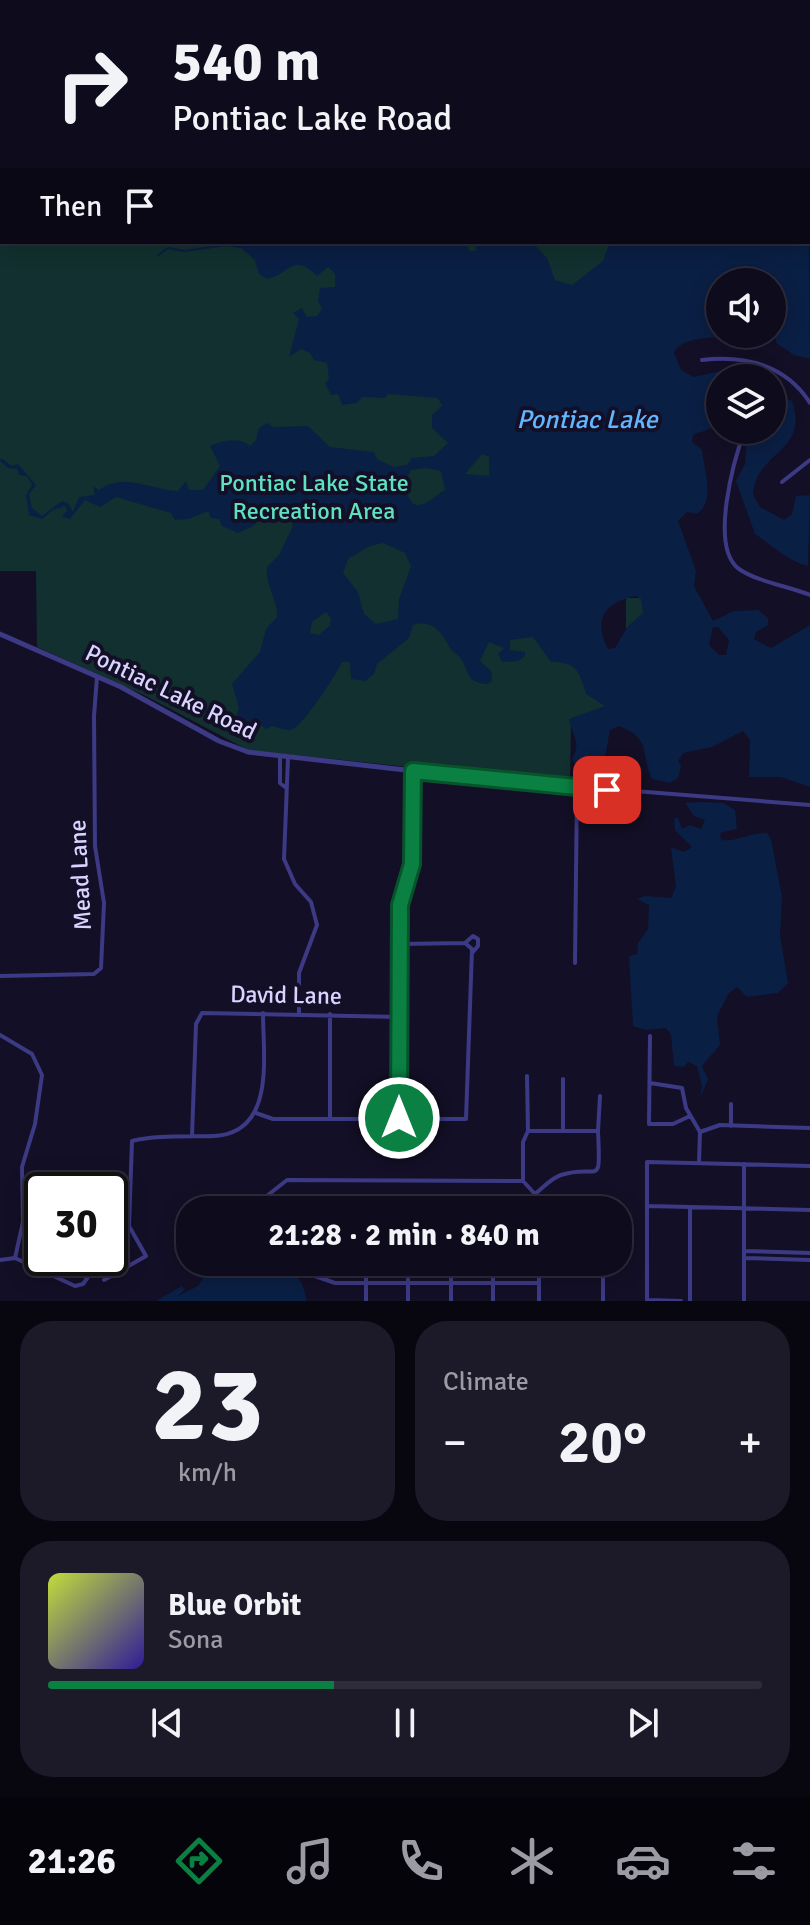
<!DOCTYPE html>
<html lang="en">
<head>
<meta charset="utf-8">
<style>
  body { margin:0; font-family:Signika,sans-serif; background:#1c1929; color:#f1f3f6; height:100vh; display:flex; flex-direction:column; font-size:30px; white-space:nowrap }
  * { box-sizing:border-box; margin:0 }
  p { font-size:26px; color:#9b9ba3 }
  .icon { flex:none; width:44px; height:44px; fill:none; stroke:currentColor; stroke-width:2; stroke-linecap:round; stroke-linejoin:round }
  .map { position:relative; height:1301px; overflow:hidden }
  .details { display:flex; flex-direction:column; gap:20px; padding:20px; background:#08060f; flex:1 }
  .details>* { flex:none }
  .top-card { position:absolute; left:0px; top:0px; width:810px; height:244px; box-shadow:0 4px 20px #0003,0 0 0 2px #2e2b3b; background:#0e0b1c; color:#f1f3f6; overflow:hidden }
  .tools { position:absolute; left:706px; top:268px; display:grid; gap:16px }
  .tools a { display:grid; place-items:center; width:80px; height:80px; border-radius:50%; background:#0e0b1c; box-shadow:0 4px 20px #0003,0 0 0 2px #2e2b3b; font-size:40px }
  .speed { position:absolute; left:24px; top:1172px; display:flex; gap:16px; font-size:40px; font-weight:700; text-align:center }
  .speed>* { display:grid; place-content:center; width:104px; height:104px; border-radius:50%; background:#0e0b1c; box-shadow:0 4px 20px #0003,0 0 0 2px #2e2b3b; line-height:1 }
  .speed .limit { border:4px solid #111; border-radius:12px; background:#fff; color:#111 }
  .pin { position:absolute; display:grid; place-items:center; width:68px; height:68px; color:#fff; margin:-34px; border-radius:16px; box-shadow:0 4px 12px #0006 }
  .me { position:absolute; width:88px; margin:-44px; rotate:0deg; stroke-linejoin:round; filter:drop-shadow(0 0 6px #0008) }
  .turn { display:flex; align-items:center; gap:28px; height:168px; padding:0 40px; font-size:36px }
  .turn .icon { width:104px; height:104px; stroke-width:2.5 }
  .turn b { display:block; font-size:56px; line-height:68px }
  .then { display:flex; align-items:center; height:76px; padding:0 40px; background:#0003; gap:16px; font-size:30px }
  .big { font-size:60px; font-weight:700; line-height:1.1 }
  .details .widget { flex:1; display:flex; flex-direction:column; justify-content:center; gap:12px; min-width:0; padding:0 28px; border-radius:32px; background:#1c1929 }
  .details .dial { align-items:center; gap:0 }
  .dial b { font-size:104px; line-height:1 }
  .song { display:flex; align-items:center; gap:24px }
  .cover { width:96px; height:96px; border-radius:12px; background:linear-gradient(135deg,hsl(70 70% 55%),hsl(250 70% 35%)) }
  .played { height:8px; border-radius:4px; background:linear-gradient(90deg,#0b8043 40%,#2e2b3b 40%) }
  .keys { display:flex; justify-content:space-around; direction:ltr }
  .heat { display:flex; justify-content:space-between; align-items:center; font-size:44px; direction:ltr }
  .details .tiles { flex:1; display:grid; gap:20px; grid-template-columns:1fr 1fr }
  .widget:last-child { grid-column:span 2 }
  .trip { position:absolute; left:176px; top:1196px; width:456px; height:80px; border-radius:32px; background:#0e0b1c; box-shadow:0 4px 20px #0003,0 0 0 2px #2e2b3b; font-weight:700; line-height:80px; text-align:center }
  .tabs { display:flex; height:128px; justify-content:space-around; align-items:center; background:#06040b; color:#9b9ba3 }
  .tabs .icon { width:56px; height:56px }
  .tabs .active { color:#0b8043 }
  .tabs b { font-size:36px; color:#f1f3f6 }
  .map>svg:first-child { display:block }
</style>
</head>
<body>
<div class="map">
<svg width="810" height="1301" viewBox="0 0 810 1301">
  <rect width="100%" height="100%" fill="#130f26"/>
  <path fill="#12302f" d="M0 0H625L2 2V242H625L579 535 607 656 606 721H571L570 784 248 750 144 695 37 647 36 571H0Z
    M626 598H644V628H626Z"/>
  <path fill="#0a1f44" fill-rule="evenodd" d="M808 136 810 359 794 355 776 343V338L758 334H772V282H720V334H757C739 341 685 330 674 353L681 370 694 377 721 371 741 378H720V425L693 435 692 442 702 450C704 471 716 500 697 514L687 512 678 521 696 571 694 586 713 621 734 611 758 610 768 618V625L756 632 754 639 771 648 810 625V787L781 777H749L750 740 743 731 712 747 683 753 678 761 681 765 678 778 670 783 652 779C640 755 653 739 619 726L610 730C605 752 608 775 577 769L572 758C582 744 572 734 569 719L605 706 586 694C579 672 578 662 551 662L533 637 510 640V650L525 652V656L518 661 502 662 498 654 504 648 489 642 480 661 491 671 492 681 488 684C468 683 470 676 463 662 461 656 453 653 450 648 442 633 433 619 413 625L409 638 377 664 374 674 365 681 351 679 350 662H342C337 673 303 727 291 730 284 731 279 727 272 726L266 729 261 725 240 729 235 721 239 708 232 684 260 652 266 629 277 617C278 599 265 587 267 567L279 555 293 526 289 511 270 506 257 511 255 525 238 533 222 526 219 519 211 518 208 511 189 519 175 520 171 513 116 497 100 507 85 500 70 519 62 517 67 510 65 506 53 510 42 519 29 515 26 495 32 485 27 476 19 475 17 469 8 468 0 461 1 458 12 466 18 464 36 485 29 494 32 508 42 516 62 501 68 503 73 512 79 497 95 495 93 486 99 490C123 472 152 490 178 491L186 481 189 490H203L220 466 210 446C221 441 239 436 250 446L256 440 259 428 267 423 273 427 308 426 330 447 374 452 377 459 394 467 407 465 412 458 434 456 448 443 432 428V415L442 406 438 398 388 394 385 398 362 397 357 403 342 405 338 394 331 395 325 383 329 379 327 363 314 360 310 353 301 349 289 357 299 319 293 313 302 308 307 317 317 316 322 309 318 301 320 288 335 287V274L328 267 317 276C292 251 290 275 267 279L259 274 255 260 240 247 247 242H466L470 252 477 250 473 242H532L547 258 555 280 572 285 603 261 610 242H808ZM482 454 489 457V476L465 474ZM426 468 441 471 445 490C432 497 410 524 405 482L411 470ZM383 543 405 553 411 566 399 599 398 619 376 624 364 614 358 592 343 573 348 559 370 546ZM636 596 641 599 643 613 628 626 615 648 608 649C592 618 606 602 636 596ZM326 612 331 618 330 625 319 635 310 633 312 622ZM713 627H718L729 640 726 655H719L709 645Z
    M772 395 792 401C810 452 756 451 753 494L760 507 784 520 792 514 796 496 810 495 808 566C791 563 770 544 755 534L736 481 745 464 747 440 773 434Z
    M702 802 724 803 735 810 737 829 720 833 721 840C738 842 751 832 767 833L771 839 782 897 780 935 788 983 778 993 747 997 737 987 729 993 717 1016 720 1045 702 1066 708 1079 700 1098 702 1086 697 1066 688 1062 684 1067 674 1066 671 1035 666 1028 645 1030 633 1026 629 956 637 954 638 943 648 929 649 905 637 899 645 896 671 898 676 887 671 847 684 852 692 847 675 830 674 818H678L682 829 690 825 701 829 705 820 694 816 685 803Z
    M213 1262H284L302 1283 307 1301H156L182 1286 185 1290 176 1297 198 1286Z"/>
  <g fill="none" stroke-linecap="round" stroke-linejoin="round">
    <path stroke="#0a1f44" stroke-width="2" d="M436 0V2
      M158 255 168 248 184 251 226 245 240 247"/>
    <path stroke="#3d3a85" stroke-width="4" d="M0 68H2
      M808 69H810
      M702 360C745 355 786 365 810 403
      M745 430C734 459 709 547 739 569 758 582 788 586 810 595
      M745 430 758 437
      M782 482 810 460
      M280 757V783L285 787
      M288 758 284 859 295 884 311 902 317 925 299 973V1013
      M484 779 810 805
      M465 943 473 936 478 939V946L473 952
      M575 963 577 787
      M0 976 94 974 101 968 104 903 95 846 94 716 97 677
      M330 1014V1119
      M0 1035 32 1054 42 1075 35 1124 22 1167 23 1222 15 1258 0 1260
      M650 1036 649 1124H673L690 1116
      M527 1076 528 1131
      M650 1083 682 1088 686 1108 700 1132 699 1163
      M256 1113 273 1119H466L472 949 465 943 400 944
      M399 1118 400 905 412 864 413 771
      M731 1126V1104
      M563 1129V1079
      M528 1131H598C601 1191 599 1163 561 1175 551 1178 543 1188 535 1194
      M528 1131 523 1142V1181L535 1194
      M598 1131 600 1096
      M700 1132 720 1125 810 1128
      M192 1136 196 1024 202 1013 400 1017
      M535 1194 537 1210
      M648 1206 810 1210
      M264 1210 268 1195 287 1180 523 1181
      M744 1251 810 1253
      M15 1258 75 1286 83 1284 88 1277
      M744 1258 810 1260
      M302 1262 315 1276 335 1283H539
      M366 1262V1301
      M451 1262V1301
      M104 1280 146 1256 129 1226 132 1141C158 1135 187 1137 214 1136 276 1133 263 1056 263 1013
      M648 1300 681 1301
      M408 1301V1262
      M493 1301V1262
      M539 1301V1262
      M603 1301V1262
      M647 1301V1162L810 1166
      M690 1301V1208
      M744 1301V1164"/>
    <path stroke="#3d3a85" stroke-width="5" d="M0 634 121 687 219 741 248 752 484 779"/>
  </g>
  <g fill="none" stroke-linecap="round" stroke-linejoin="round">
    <defs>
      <path id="route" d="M399 1118 400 905 412 864 413 771 607 790"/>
    </defs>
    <use href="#route" stroke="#07532c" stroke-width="20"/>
    <use href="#route" stroke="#0b8043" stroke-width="14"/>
  </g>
  <g text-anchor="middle" stroke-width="8" stroke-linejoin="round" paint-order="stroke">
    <g font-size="24" fill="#5fe0c0" stroke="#130f26">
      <text x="314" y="491">Pontiac Lake State<tspan x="314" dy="28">Recreation Area</tspan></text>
    </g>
    <g font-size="24" fill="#d9d4ff" stroke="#130f26">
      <text transform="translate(171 692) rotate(26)" y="8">Pontiac Lake Road</text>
      <text transform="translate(80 875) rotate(-93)" y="8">Mead Lane</text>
      <text transform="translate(286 995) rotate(1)" y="8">David Lane</text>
    </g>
    <g font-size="26" font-style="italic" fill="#62b6ff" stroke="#130f26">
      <text x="587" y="428">Pontiac Lake</text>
    </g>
  </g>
</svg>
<div class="tools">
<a><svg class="icon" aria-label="sound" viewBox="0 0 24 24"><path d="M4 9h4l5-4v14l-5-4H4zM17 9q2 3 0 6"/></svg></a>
<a><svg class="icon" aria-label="layers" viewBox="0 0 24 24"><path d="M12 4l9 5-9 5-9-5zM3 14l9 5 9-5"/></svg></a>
</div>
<div class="speed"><div class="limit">30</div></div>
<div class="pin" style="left:607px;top:790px;background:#d93025"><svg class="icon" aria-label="arrive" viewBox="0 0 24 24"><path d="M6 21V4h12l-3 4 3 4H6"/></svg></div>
<svg class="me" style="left:399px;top:1118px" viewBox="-20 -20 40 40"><circle r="17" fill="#0b8043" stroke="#fff" stroke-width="3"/><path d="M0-11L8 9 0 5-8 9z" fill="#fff"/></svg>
<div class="trip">21:28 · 2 min · 840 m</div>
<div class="top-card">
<div class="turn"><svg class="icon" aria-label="right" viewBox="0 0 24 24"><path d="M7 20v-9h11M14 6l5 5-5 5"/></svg><div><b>540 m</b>Pontiac Lake Road</div></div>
<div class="then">Then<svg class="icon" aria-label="arrive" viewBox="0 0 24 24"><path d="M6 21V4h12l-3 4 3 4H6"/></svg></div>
</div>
</div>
<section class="details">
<div class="tiles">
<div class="widget dial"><b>23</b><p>km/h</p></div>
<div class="widget"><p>Climate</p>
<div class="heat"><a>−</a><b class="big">20°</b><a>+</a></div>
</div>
<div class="widget">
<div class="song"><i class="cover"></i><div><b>Blue Orbit</b><p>Sona</p></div></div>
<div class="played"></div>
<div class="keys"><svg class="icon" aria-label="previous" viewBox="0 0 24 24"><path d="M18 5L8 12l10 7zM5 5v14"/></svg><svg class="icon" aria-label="pause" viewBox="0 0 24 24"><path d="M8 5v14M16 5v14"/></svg><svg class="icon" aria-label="next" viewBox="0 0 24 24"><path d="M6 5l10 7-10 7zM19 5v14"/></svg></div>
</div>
</div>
</section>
<nav class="tabs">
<b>21:26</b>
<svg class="icon active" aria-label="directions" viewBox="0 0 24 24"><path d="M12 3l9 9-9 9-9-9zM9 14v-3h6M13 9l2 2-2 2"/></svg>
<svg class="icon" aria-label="music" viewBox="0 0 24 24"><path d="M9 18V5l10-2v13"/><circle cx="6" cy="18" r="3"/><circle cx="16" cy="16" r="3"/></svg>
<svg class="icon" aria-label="phone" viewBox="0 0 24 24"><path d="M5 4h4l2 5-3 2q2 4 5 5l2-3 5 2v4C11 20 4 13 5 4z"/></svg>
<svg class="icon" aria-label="climate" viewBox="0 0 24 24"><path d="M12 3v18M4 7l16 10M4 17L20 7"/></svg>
<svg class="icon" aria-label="car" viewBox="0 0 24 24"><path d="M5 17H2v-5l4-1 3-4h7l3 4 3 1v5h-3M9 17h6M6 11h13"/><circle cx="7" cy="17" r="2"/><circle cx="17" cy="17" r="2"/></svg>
<svg class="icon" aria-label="filters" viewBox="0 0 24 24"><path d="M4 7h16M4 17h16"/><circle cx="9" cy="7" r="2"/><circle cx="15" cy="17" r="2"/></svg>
</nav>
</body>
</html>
